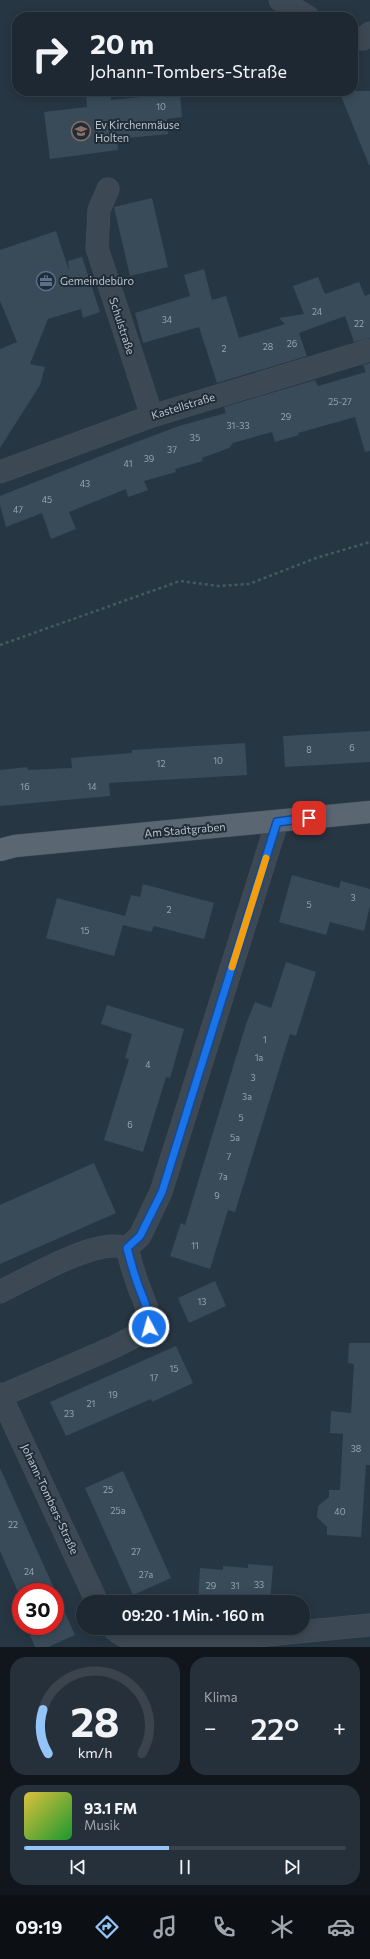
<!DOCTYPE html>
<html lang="de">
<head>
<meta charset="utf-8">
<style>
  body { margin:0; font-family:Commissioner,sans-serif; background:#25303a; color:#f1f3f6; height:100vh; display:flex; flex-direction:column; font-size:15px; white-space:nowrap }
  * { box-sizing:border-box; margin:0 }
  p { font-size:13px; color:#a0a6ac }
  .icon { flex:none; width:22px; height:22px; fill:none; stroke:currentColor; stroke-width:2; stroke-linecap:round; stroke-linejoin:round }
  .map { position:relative; height:1647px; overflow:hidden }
  .drawer { display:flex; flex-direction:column; gap:10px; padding:10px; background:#10161c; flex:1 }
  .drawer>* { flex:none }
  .hud { position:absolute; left:12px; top:12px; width:346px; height:84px; border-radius:16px; box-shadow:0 2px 10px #0003,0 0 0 1px #3b444d; background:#1d2832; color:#f1f3f6; overflow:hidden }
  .speed { position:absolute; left:12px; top:1583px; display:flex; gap:8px; font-size:20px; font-weight:700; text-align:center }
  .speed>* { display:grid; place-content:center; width:52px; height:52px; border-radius:50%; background:#1d2832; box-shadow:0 2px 10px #0003,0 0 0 1px #3b444d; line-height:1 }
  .speed .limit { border:6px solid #d22; background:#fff; color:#111 }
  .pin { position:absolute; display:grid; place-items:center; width:34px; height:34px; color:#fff; margin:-17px; border-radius:8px; box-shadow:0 2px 6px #0006 }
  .me { position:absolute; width:44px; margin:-22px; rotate:354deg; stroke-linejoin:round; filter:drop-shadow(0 0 3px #0008) }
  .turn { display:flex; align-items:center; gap:14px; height:84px; padding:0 12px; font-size:18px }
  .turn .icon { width:52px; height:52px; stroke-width:2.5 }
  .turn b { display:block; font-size:28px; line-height:34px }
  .big { font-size:30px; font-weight:600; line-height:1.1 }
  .drawer .card { flex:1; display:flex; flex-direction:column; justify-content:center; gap:6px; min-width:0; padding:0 14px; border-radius:16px; background:#25303a }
  .drawer .dial { align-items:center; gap:0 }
  .dial svg { height:104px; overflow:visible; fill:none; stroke:#3b444d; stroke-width:7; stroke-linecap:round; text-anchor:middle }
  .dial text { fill:#f1f3f6; stroke:none }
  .song { display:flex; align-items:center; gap:12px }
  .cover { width:48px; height:48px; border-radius:6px; background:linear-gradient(135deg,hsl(50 70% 55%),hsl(130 70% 35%)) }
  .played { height:4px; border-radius:2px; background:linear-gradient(90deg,#93c5f8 45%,#3b444d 45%) }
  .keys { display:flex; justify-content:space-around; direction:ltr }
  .heat { display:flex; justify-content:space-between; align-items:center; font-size:22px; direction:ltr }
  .drawer .tiles { flex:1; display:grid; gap:10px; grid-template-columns:1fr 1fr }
  .card:last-child { grid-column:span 2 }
  .trip { position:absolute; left:76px; top:1595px; width:234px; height:40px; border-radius:20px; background:#1d2832; box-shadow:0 2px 10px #0003,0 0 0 1px #3b444d; font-weight:600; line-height:40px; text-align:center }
  .menu { display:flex; height:64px; justify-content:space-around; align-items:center; background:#0c1014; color:#a0a6ac }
  .menu .icon { width:28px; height:28px }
  .menu .active { color:#93c5f8 }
  .menu b { font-size:18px; color:#f1f3f6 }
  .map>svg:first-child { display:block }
</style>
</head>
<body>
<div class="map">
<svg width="370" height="1647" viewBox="0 0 370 1647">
  <rect width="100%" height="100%" fill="#273643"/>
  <path fill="#394b59" d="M86 91H110L111 100 180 93 182 117 167 119 168 134 117 139 118 150 50 159 44 112 87 107Z
    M339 91H370V165H369Z
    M152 198 168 267 130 276 114 207Z
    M56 231 69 271 68 261 82 257 100 312 83 318 81 309 48 319 30 364 45 367 40 385 0 448V349L17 342 0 301V250Z
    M204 269 212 300 226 296 239 338 285 324 279 318 304 314 293 286 318 277 325 294 359 282 365 296 370 294V338L354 342 345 316 299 333 307 356 217 383 199 327 143 343 135 313 190 296 184 275Z
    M370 363V451L365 452 355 417 298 433 299 435 275 442 272 432 233 443 229 448 202 458 203 461 175 469 176 472 144 481 148 490 128 497 126 489 69 512 76 529 51 539 42 513 6 527 0 505V496L131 444 179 426 226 413 224 407 315 380 318 386 366 372 363 365Z
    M370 731V762L285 767 283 736Z
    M245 743 247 775 109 783 110 796 0 806V770L27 767 28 770 72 768 71 758 132 753V750Z
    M292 875 339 888 341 881 370 889V906L364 931 330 922 326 935 279 922Z
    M143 884 214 903 204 939 154 926 151 932 123 925 114 956 46 938 57 898 125 916 131 895 140 897Z
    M286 962 316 972 296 1036 290 1034 235 1212 228 1210 210 1269 170 1256 181 1223 185 1225 246 1024 255 1002 271 1008Z
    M107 1005 184 1029 170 1078 166 1077 143 1152 104 1140 129 1059 125 1058 132 1034 101 1024Z
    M94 1163 116 1213 0 1264V1205Z
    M215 1281 226 1306 189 1323 178 1298Z
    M349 1343H370V1465H366L361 1537 327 1535V1527L317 1517 318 1506 329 1497V1490H340L343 1434 330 1433 331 1411 351 1413 354 1364 348 1363Z
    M176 1346 193 1383 152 1402 151 1399 66 1436 50 1402Z
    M0 1468 75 1635 48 1647H35L26 1626H55V1592H21V1599L0 1551Z
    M123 1471 171 1578 133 1595 85 1488Z
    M248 1564 273 1566 270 1602H198L200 1568 223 1570V1566L248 1568Z"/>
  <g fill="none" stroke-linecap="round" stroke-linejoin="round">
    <defs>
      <path id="minor" d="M280 0 308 17
        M353 38 363 39 370 33
        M108 189 99 210 97 248 152 416
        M0 472 152 416 370 350
        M0 1292C28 1278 85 1245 115 1246 119 1246 123 1247 127 1248L140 1236 161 1192 277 822
        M0 1394 97 1602
        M1 1396 114 1347 143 1332 149 1327C150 1310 142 1297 137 1282 133 1271 130 1260 127 1248
        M113 1628C125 1639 136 1642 151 1644L257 1636 370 1625"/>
      <path id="major" d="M0 850 15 846 370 812"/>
    </defs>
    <use href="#minor" stroke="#45515c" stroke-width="23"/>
    <use href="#major" stroke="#45515c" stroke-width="23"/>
    <path stroke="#435c5b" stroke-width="2.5" stroke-dasharray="3 3" stroke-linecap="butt" d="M0 645 180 581 219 586 249 584 316 558 370 542"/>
    <use href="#minor" stroke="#3c4853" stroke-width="22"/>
    <use href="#major" stroke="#5a6773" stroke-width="22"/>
  </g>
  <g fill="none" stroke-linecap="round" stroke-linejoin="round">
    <defs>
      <path id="route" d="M149 1327C150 1310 142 1297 137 1282 133 1271 130 1259 127 1248L140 1236 162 1192 277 822 309 818"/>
    </defs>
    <use href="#route" stroke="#114b97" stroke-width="10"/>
    <use href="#route" stroke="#1a73e8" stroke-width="7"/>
    <path stroke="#f59e0b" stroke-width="7" d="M232 967 266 858"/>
  </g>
  <defs>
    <symbol id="school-ring" viewBox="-11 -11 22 22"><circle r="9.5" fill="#202d38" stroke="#8d6e63" stroke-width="1.5"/><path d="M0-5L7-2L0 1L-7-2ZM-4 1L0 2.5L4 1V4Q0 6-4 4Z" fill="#8d6e63"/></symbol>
    <symbol id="office-ring" viewBox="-11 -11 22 22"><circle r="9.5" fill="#202d38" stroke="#5c6f8a" stroke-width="1.5"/><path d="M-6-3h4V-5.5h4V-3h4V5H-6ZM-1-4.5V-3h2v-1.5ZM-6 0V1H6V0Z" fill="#5c6f8a"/></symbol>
  </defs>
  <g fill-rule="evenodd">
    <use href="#school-ring" x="70" y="120" width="22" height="22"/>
    <use href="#office-ring" x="35" y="270" width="22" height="22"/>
  </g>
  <g text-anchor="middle" stroke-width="4" stroke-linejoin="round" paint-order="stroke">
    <g font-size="9" fill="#97a3ae">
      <text x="161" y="110">10</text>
      <text x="317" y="315">24</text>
      <text x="167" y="323">34</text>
      <text x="359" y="327">22</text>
      <text x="292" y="347">26</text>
      <text x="268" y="350">28</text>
      <text x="224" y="352">2</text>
      <text x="340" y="405">25-27</text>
      <text x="286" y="420">29</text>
      <text x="238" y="429">31-33</text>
      <text x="195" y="441">35</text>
      <text x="172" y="453">37</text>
      <text x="149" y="462">39</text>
      <text x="128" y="467">41</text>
      <text x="85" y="487">43</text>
      <text x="47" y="503">45</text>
      <text x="18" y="513">47</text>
      <text x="352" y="751">6</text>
      <text x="309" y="753">8</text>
      <text x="218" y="764">10</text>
      <text x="161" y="767">12</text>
      <text x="25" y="790">16</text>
      <text x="92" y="790">14</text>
      <text x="353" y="901">3</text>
      <text x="309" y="908">5</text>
      <text x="169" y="913">2</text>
      <text x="85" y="934">15</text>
      <text x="265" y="1043">1</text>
      <text x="259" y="1061">1a</text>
      <text x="148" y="1068">4</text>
      <text x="253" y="1081">3</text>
      <text x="247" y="1100">3a</text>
      <text x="241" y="1121">5</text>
      <text x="130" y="1128">6</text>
      <text x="235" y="1141">5a</text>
      <text x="229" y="1160">7</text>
      <text x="223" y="1180">7a</text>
      <text x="217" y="1199">9</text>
      <text x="195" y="1249">11</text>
      <text x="202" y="1305">13</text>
      <text x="174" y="1372">15</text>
      <text x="154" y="1381">17</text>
      <text x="113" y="1398">19</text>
      <text x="91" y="1407">21</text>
      <text x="69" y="1417">23</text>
      <text x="356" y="1452">38</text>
      <text x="108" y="1493">25</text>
      <text x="118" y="1514">25a</text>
      <text x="340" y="1515">40</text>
      <text x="13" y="1528">22</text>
      <text x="136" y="1555">27</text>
      <text x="29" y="1575">24</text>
      <text x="146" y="1578">27a</text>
      <text x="259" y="1588">33</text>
      <text x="211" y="1589">29</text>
      <text x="235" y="1589">31</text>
    </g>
    <g font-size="11" fill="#b9c3cc" stroke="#202d38" text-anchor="start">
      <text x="95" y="129">Ev Kirchenmäuse<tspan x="95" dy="13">Holten</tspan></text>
      <text x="60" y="285">Gemeindebüro</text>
    </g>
    <g font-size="11" fill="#b9c3cc" stroke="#202d38">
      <text transform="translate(122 326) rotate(72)" y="4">Schulstraße</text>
      <text transform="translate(183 406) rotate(-17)" y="4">Kastellstraße</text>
      <text transform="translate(185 830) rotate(-5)" y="4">Am Stadtgraben</text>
      <text transform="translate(50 1499) rotate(65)" y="4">Johann-Tombers-Straße</text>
    </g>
  </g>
</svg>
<div class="speed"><div class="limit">30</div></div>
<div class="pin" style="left:309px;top:818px;background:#d93025"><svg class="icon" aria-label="arrive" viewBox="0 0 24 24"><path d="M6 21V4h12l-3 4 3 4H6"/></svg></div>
<svg class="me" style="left:149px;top:1327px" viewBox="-20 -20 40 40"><circle r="17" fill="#1a73e8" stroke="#fff" stroke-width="3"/><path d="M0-11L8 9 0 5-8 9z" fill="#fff"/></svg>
<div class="trip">09:20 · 1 Min. · 160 m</div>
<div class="hud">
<div class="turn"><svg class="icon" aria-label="right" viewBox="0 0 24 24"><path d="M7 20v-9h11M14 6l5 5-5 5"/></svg><div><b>20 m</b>Johann-Tombers-Straße</div></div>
</div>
</div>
<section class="drawer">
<div class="tiles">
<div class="card dial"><svg viewBox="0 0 100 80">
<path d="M14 69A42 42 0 1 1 86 69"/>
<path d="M14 69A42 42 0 0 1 10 35" stroke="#93c5f8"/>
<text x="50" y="56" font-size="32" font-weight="700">28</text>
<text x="50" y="72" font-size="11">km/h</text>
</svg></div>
<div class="card"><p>Klima</p>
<div class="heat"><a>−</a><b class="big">22°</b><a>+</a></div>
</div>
<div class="card">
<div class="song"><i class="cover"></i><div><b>93.1 FM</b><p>Musik</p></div></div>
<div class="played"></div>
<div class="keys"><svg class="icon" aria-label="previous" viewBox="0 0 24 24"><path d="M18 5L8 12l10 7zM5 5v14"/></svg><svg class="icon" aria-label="pause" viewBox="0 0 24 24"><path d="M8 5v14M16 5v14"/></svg><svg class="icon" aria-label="next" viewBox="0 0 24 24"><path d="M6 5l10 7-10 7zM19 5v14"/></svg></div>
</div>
</div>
</section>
<nav class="menu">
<b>09:19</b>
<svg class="icon active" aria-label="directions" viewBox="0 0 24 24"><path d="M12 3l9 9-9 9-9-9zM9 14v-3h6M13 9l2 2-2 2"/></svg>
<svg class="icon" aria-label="music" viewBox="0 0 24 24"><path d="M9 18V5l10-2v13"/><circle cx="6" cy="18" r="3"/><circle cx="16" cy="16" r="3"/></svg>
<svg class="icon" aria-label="phone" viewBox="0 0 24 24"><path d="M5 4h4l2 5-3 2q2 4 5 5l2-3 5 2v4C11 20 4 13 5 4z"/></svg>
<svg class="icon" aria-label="climate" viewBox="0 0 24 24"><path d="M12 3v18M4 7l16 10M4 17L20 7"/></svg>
<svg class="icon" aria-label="car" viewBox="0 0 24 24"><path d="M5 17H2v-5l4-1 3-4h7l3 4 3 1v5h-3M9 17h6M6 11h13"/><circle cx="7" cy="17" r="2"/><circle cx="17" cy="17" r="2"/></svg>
</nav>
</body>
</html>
